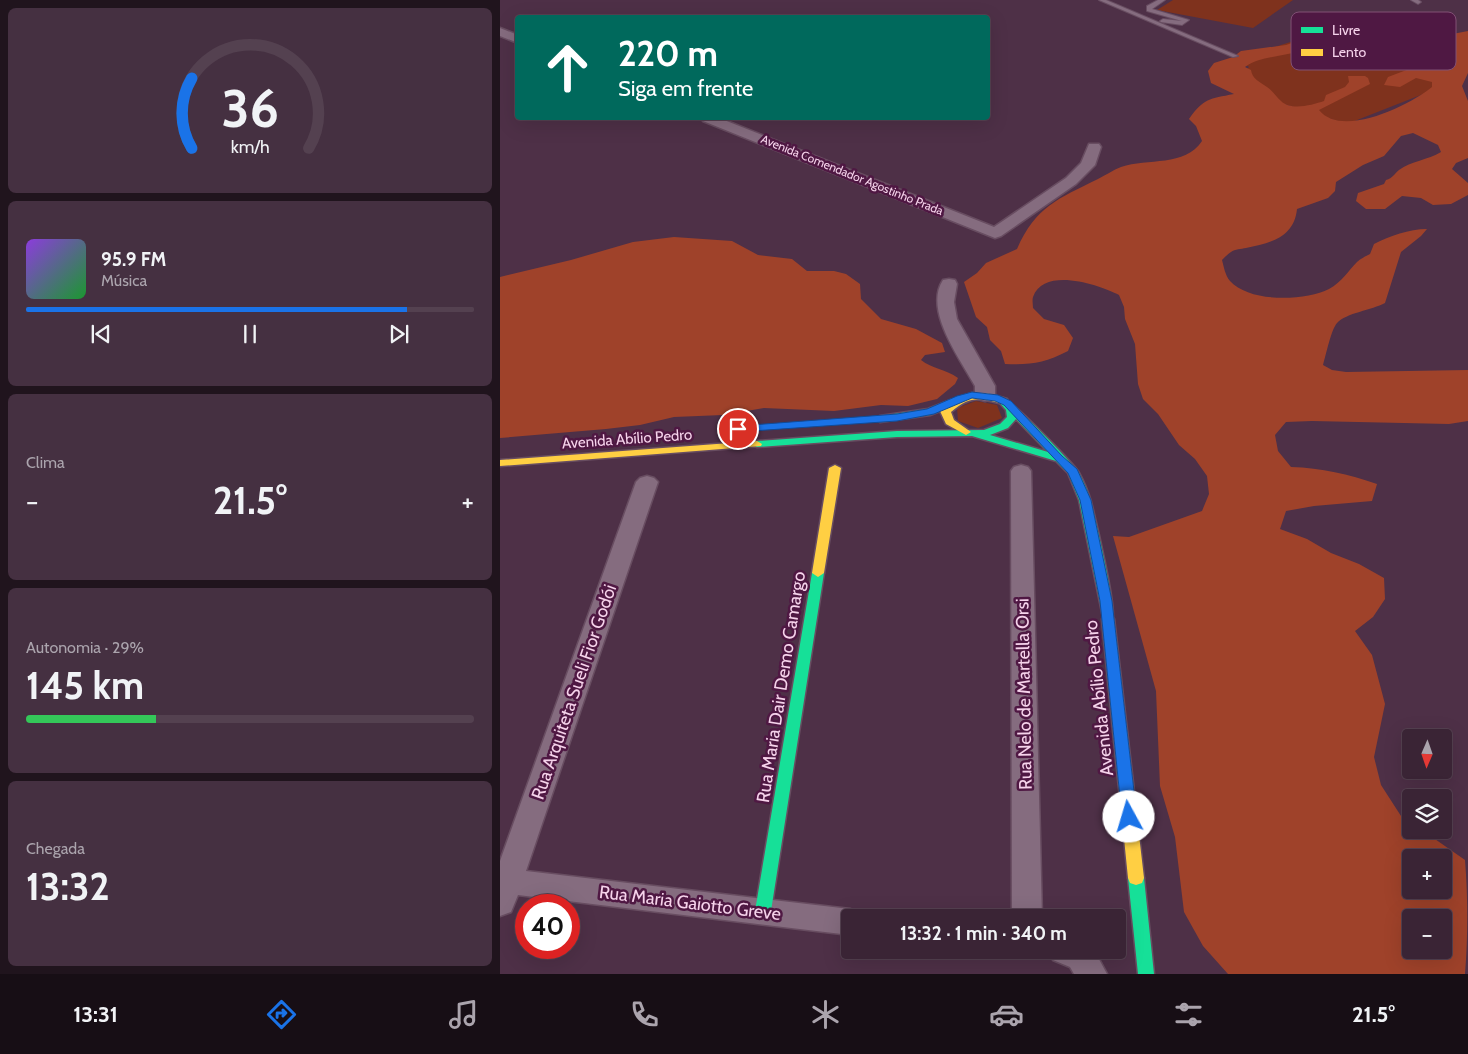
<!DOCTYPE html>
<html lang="pt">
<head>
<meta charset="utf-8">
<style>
  body { margin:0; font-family:Cabin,sans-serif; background:#453041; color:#f1f3f6; height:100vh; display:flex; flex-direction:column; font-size:19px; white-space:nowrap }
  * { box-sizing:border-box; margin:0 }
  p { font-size:16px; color:#aba4ad }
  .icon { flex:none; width:28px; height:28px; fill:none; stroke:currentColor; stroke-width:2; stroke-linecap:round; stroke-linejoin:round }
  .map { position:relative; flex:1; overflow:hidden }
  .drawer { display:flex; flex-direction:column; gap:8px; padding:8px; background:#20141d; width:500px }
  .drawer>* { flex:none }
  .top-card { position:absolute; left:15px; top:15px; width:475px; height:105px; border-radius:5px; box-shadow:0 5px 20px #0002,0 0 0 1px #544150; background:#00695c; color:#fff; overflow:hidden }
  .needle { width:32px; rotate:182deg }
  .tools { position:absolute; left:902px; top:729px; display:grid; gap:10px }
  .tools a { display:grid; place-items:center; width:50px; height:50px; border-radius:5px; background:#3a2435; box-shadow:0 5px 20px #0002,0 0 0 1px #544150; font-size:25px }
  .speed { position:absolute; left:15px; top:894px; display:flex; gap:10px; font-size:25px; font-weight:700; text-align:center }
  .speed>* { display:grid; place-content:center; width:65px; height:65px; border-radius:50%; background:#3a2435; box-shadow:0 5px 20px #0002,0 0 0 1px #544150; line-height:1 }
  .speed .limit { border:8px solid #d22; background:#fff; color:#111 }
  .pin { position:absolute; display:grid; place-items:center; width:42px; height:42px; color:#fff; margin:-21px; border:2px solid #fff; border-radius:50%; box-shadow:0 1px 5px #0007 }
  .me { position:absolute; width:55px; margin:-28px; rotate:354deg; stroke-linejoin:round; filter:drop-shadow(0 0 4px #0008) }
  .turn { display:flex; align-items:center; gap:18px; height:105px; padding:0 20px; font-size:22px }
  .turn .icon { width:65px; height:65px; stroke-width:2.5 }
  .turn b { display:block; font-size:35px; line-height:42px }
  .big { font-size:38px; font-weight:800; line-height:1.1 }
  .drawer .widget { flex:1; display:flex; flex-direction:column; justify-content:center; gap:8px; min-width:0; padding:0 18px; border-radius:8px; background:#453041 }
  .drawer .dial { align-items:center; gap:0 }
  .dial svg { height:130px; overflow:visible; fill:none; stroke:#544150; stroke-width:7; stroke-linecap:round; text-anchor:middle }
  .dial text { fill:#f1f3f6; stroke:none }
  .song { display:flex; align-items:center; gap:15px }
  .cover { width:60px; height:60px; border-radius:8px; background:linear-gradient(135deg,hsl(270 70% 55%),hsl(130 70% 35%)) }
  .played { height:5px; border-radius:2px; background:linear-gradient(90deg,#1a73e8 85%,#544150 85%) }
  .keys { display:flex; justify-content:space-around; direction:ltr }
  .heat { display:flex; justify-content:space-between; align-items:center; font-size:28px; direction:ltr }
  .charge { height:8px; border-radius:4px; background:linear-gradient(90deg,#34c759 29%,#544150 0) }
  .trip { position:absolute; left:341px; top:909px; width:285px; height:50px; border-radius:5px; background:#3a2435; box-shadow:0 5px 20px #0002,0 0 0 1px #544150; font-weight:800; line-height:50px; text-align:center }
  .tabs { display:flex; height:80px; justify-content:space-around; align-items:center; background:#170e15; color:#aba4ad }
  .tabs .icon { width:35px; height:35px }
  .tabs .selected { color:#1a73e8 }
  .tabs b { font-size:22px; color:#f1f3f6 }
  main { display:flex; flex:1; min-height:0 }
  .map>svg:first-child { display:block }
</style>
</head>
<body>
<main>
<section class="drawer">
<div class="widget dial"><svg viewBox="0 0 100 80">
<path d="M14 69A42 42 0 1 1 86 69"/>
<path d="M14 69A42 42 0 0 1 14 26" stroke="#1a73e8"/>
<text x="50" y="56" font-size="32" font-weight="700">36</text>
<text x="50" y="72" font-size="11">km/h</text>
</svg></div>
<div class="widget">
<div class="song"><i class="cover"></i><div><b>95.9 FM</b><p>Música</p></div></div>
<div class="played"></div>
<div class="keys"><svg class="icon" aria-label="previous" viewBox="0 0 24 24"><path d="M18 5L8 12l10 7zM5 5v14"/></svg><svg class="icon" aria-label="pause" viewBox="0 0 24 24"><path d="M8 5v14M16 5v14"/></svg><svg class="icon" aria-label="next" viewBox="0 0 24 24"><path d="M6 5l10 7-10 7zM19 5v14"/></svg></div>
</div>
<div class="widget"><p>Clima</p>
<div class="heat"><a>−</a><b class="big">21.5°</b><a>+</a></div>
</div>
<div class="widget"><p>Autonomia · 29%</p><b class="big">145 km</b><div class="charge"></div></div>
<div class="widget"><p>Chegada</p><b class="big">13:32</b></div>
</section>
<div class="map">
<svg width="968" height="974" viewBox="0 0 968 974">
  <rect width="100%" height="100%" fill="#4e3047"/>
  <path fill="#7f321d" d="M673 0H793L753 28 657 10Z
    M850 23 943 54 941 87 847 124 743 91 738 79 749 67 737 59Z
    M476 401 497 405 502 418 478 428 458 421 457 408Z"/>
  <path fill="#9f422a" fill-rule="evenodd" d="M874 16 913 22 920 27 917 31 878 36 870 40 869 45C855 43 841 40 826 41 816 42 809 48 800 51 782 57 760 56 745 67L751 70C752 79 760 82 767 87 773 91 776 97 781 101 791 111 812 105 824 101L826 95 845 87 849 82 848 76H865L868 78 870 84 819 110C842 139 910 105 932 87V82L916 78 900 87 884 85 888 77 925 63 938 61 943 57 941 51 932 41 937 37 968 31V73L962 86 968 101V158L956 163 952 169 968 183V195L951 204 933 205 921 198 902 196 885 209H866L856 201 858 193 884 184 886 180C893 178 894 174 899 170 911 161 928 160 941 152L938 145 913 133 901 136 884 156 863 165 836 182 835 191 828 198 797 209C794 238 770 243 746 248 741 249 735 249 731 252 728 254 725 257 722 260 724 267 725 275 730 281 750 303 805 301 829 289 842 282 848 271 857 262 860 259 866 256 870 254L874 244C890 236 909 229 927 229L921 236 901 252 885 303C872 310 846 313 837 323 831 330 826 355 823 365L832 370 846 372 968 370V421L949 424 812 421 786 422 775 435 778 451 791 467C822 468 848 474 877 484L872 501 814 506 786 511 780 529 807 539 831 553 859 564 884 578 885 599 873 617 855 631 872 655 885 704 874 757 881 785 901 816 911 823V830H922L965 860C968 898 968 936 965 974H728L703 946 684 912 675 837 660 786 656 691 613 536 629 537 702 511 709 494 707 476 695 459 679 445 658 414 643 399 638 384 635 344 625 319 624 307 619 295C600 285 544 266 533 297 532 300 533 305 533 308L544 319 564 325 573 338 568 351C544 363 532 365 505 364L501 351 490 340 487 327 476 317 464 282 477 273 486 263 517 249C536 206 558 199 598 179 606 175 613 170 621 167 648 158 685 167 702 141L696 126 689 119C704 98 709 99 734 94L711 83 708 71 714 63 733 57 741 51 786 45 827 31 864 28V24ZM911 858H944V890H911ZM911 918H944V950H911Z
    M174 237 232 241 258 255 292 259 307 271H334L346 274 360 284 361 299 381 319 416 329 442 343 445 352 425 355 421 360C432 369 446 369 458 378L455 384 437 399 408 406 381 405 334 411 264 408 223 415 174 417 140 425 106 429 0 438V277L71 260 133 242Z"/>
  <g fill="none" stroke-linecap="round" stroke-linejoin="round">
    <defs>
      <path id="lane" d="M599 0H606L738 56 733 57Z
        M658 0H665L652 9 689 20 682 25 661 22 660 21 663 19 682 21 647 11V6Z
        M911 0H918L921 2 918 4Z"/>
      <path id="street" d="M0 28 18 35V43L0 36Z
        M201 118H219L494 227 566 178 581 163 589 144H599L601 147 595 165 576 184 501 236 495 238 203 121Z
        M449 279 455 280 457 284 454 302 457 319 495 386V395L492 399 485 401 478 399 475 395V386C461 360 423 310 443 280Z
        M521 465 528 467 531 471 542 918H512L511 471 514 467Z
        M147 476 154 478 158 482 26 871 350 909 361 913 363 918H350V935L18 895 11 912 0 916V861L136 482 140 478Z
        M549 950H594L607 974H574L570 967 553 960Z"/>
      <path id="fast" d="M503 398C511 400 574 464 579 473 584 482 588 492 591 502 595 518 618 613 612 622H604L579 500 568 473 556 461 472 436 397 437 257 447 252 444 257 441 397 431 484 430 500 424 507 417 506 410 498 401ZM516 419 548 452 490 435 508 428Z
        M451 400 456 403 455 405 430 415 380 422 375 419 380 416 428 409Z
        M318 569 324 573 271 911 269 916 263 918 257 916 255 911 312 573Z
        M636 871 642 873 644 878 654 974H638L628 878 630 873Z"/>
      <path id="slow" d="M472 393H486L507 399 508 401 503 404C479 398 471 395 451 412L454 420 471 432 466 435 446 424 440 411 455 399Z
        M257 441 262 444 261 446 0 466V460Z
        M335 465 341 468 324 573 318 577 312 573 329 468Z
        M608 615 612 616 614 619 644 878 642 883 636 885 630 883 628 878 602 619 604 616Z"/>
    </defs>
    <use href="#lane" stroke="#684d61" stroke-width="2"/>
    <use href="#street" stroke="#684d61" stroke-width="3"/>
    <use href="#fast" stroke="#684d61" stroke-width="3"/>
    <use href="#slow" stroke="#684d61" stroke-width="3"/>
    <use href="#lane" fill="#856c7f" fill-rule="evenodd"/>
    <use href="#street" fill="#856c7f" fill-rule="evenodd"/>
    <use href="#fast" fill="#16e098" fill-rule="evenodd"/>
    <use href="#slow" fill="#ffcf43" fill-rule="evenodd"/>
  </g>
  <path fill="#1a73e8" stroke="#114b97" d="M472 392 498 395 511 401 562 456 577 469 591 500 612 601 637 817 635 821 629 823 624 821 622 817 600 601 580 500 568 473 504 405 495 401 472 398 434 414 397 421 238 432 233 429 238 426 397 414 427 409 457 396Z"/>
  <g text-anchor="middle" stroke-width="5" stroke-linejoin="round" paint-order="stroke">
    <g font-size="12" fill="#f6d3eb" stroke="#4f1843">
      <text transform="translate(352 175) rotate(22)" y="4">Avenida Comendador Agostinho Prada</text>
    </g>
    <g font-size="15" fill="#f6d3eb" stroke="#4f1843">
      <text transform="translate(127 439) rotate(-4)" y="5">Avenida Abílio Pedro</text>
    </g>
    <g font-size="18" fill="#f6d3eb" stroke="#4f1843">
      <text transform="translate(281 687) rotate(-81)" y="6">Rua Maria Dair Demo Camargo</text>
      <text transform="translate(74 692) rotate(-71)" y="6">Rua Arquiteta Sueli Fior Godói</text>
      <text transform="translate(524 694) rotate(-91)" y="6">Rua Nelo de Martella Orsi</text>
      <text transform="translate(599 698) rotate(-96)" y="6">Avenida Abílio Pedro</text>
      <text transform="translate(190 903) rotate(7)" y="6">Rua Maria Gaiotto Greve</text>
    </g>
  </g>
  <rect x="791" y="12" width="165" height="58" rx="8" fill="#4f1843" stroke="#815075" stroke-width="1"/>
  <rect x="801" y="27" width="22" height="6" fill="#16e098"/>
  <rect x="801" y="49" width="22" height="7" fill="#ffcf43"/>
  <g font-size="14" fill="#f6d3eb">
    <text x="832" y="35">Livre</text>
    <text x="832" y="57">Lento</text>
  </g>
</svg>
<div class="tools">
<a><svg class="needle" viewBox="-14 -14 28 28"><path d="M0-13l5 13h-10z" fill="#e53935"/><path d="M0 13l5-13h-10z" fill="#aba4ad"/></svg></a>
<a><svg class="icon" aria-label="layers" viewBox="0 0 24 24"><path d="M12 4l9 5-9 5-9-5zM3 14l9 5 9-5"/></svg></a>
<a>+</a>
<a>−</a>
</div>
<div class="speed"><div class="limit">40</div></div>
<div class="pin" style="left:238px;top:429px;background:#d93025"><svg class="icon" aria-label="arrive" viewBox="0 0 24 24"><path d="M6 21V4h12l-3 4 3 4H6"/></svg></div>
<svg class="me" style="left:629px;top:817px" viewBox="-20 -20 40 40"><circle r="19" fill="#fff"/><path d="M0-13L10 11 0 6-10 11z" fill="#1a73e8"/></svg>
<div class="trip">13:32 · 1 min · 340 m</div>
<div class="top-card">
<div class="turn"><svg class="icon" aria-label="ahead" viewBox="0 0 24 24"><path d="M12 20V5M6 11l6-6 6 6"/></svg><div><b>220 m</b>Siga em frente</div></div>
</div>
</div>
</main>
<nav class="tabs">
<b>13:31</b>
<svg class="icon selected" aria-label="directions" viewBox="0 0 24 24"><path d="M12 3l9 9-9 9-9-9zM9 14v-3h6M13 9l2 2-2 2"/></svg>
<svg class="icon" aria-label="music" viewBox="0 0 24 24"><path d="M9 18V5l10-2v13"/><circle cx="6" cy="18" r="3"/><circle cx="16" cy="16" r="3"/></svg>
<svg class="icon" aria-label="phone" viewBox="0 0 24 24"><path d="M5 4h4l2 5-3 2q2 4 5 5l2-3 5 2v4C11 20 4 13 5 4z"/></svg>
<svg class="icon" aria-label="climate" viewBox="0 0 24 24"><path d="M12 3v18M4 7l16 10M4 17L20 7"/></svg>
<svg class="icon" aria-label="car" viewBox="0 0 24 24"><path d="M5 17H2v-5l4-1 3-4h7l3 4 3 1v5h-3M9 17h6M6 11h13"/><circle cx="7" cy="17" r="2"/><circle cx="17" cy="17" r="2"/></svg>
<svg class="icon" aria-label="filters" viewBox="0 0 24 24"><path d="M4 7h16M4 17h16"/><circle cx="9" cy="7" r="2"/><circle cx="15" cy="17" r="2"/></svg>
<b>21.5°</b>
</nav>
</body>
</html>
